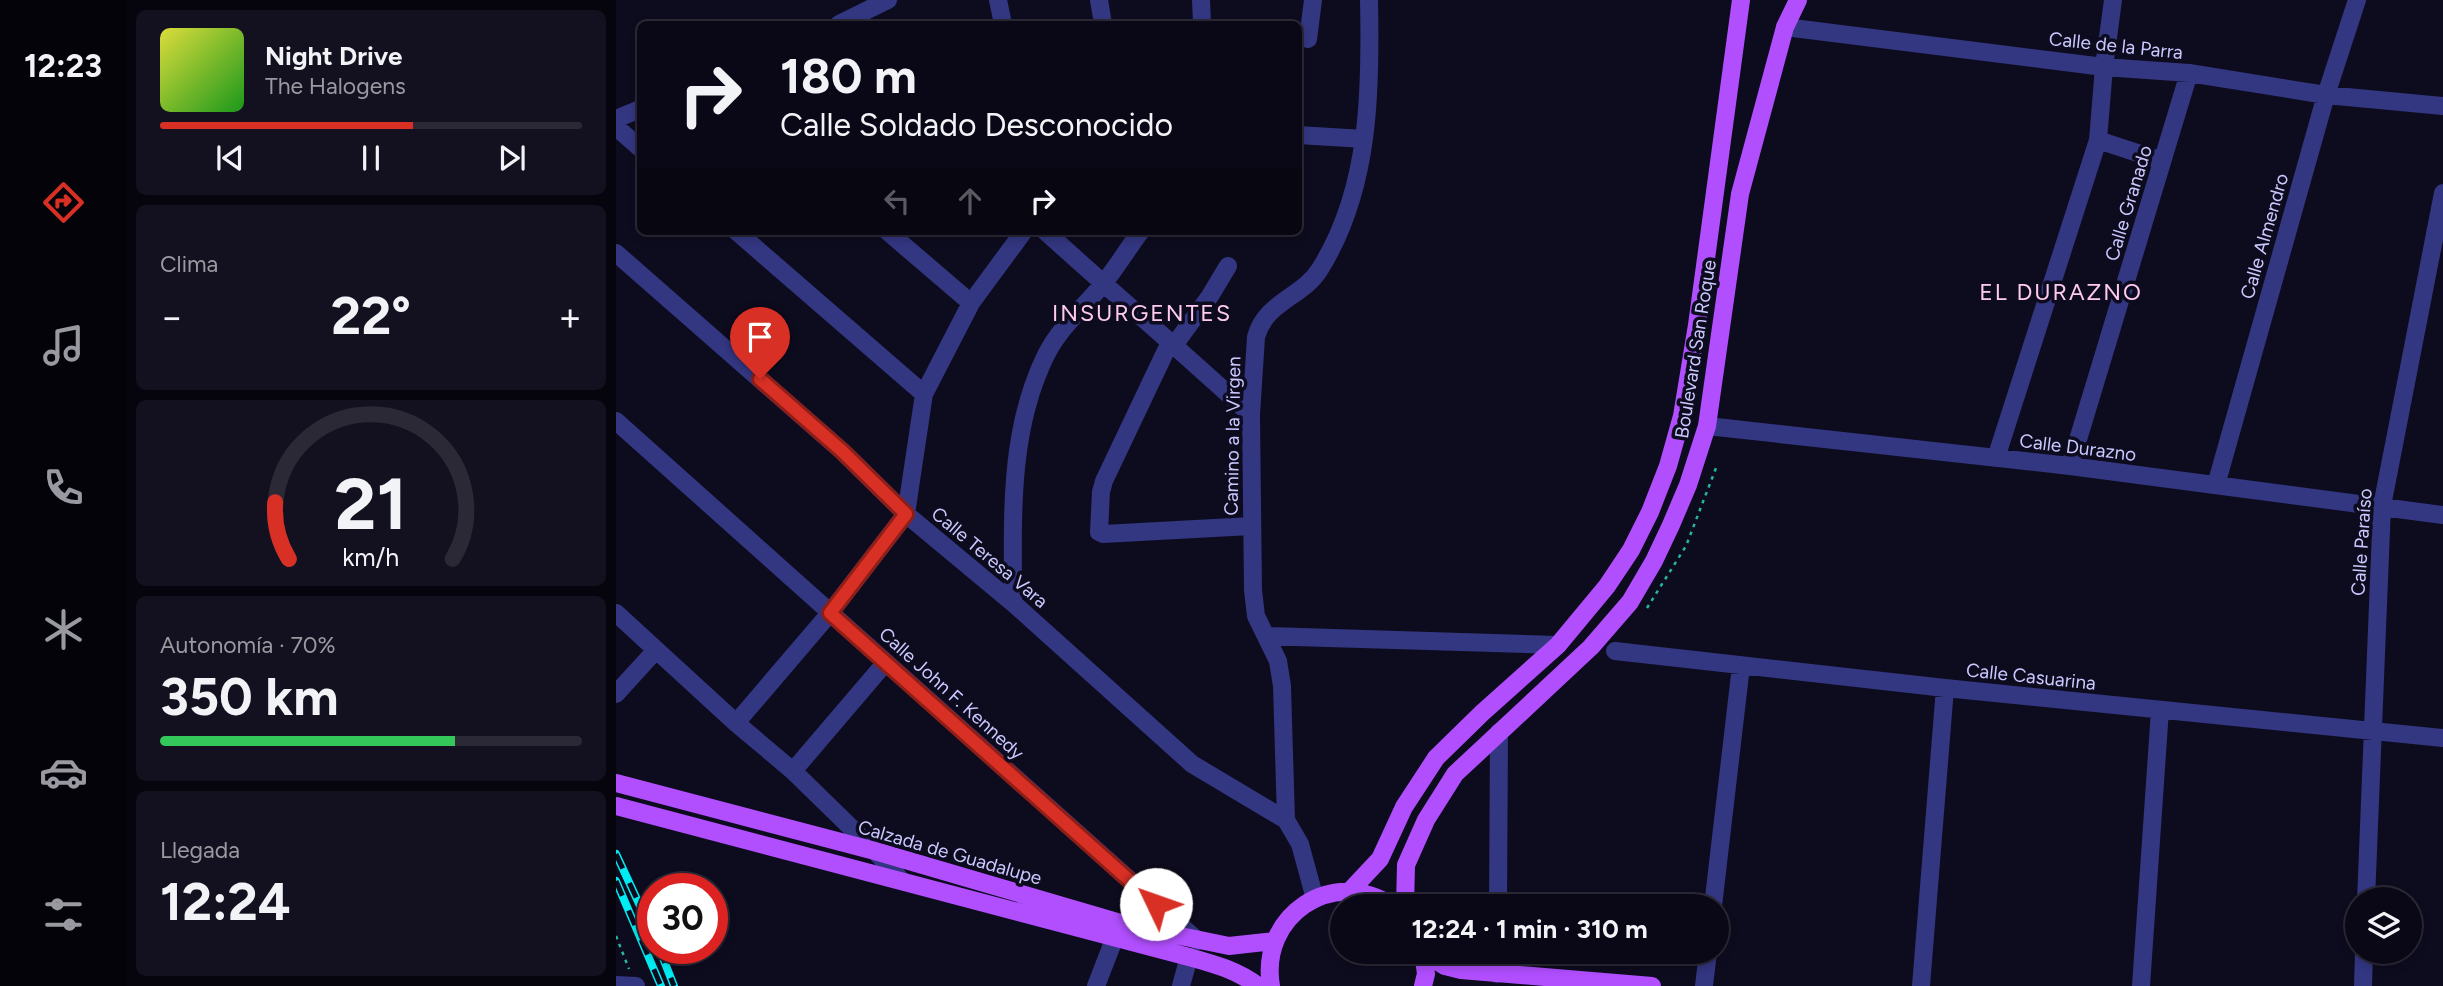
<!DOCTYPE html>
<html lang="es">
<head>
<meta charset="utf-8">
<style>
  body { margin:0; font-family:Figtree,sans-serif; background:#13111f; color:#f1f3f6; height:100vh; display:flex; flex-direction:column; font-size:26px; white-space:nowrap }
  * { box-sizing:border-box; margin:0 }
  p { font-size:23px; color:#999aa1 }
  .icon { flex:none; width:38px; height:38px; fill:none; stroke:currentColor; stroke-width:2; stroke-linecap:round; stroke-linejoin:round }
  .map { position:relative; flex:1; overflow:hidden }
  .side { display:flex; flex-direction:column; gap:10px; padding:10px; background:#06040c; width:490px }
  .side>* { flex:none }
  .hud { position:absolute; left:21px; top:21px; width:665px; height:214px; border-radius:10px; box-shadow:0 4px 10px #0003,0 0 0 2px #2a2935; background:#0a0816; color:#f1f3f6; overflow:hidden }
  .tools { position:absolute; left:1729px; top:887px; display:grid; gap:14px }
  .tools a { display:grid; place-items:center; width:77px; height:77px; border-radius:50%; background:#0a0816; box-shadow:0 4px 10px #0003,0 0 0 2px #2a2935; font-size:35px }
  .speed { position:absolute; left:21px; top:873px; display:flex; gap:14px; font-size:35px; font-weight:700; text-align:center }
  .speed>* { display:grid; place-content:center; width:91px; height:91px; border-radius:50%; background:#0a0816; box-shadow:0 4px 10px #0003,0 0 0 2px #2a2935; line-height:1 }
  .speed .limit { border:10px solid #d22; background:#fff; color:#111 }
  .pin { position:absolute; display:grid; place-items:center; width:60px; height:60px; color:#fff; margin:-72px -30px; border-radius:50% 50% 50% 0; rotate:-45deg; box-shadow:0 0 7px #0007 }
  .pin .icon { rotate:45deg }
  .me { position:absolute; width:77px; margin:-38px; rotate:312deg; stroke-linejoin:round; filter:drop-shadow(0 0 5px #0008) }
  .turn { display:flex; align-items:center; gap:24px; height:147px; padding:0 28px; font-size:32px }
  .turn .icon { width:91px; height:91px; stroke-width:2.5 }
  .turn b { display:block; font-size:49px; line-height:60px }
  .lanes { display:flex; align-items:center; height:66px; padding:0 28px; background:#0003; justify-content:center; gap:35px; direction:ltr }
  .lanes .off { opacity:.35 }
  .big { font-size:52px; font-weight:700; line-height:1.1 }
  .side .tile { flex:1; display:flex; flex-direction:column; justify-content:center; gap:10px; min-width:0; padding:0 24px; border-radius:10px; background:#13111f }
  .side .dial { align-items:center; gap:0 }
  .dial svg { height:182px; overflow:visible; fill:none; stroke:#2a2935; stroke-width:7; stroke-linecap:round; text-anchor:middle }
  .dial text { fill:#f1f3f6; stroke:none }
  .song { display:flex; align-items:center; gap:21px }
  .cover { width:84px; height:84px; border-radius:10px; background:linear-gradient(135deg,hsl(60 70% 55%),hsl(120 70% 35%)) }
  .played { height:7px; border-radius:4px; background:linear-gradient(90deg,#d93025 60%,#2a2935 60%) }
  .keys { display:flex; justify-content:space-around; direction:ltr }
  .heat { display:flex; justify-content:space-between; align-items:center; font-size:38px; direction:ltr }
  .charge { height:10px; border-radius:5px; background:linear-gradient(90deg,#34c759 70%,#2a2935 0) }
  .trip { position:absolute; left:714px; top:894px; width:399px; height:70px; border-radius:35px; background:#0a0816; box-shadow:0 4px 10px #0003,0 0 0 2px #2a2935; font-weight:700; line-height:70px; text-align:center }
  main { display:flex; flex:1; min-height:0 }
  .menu { display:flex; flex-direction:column; width:126px; justify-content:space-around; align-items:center; background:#040309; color:#999aa1 }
  .menu .icon { width:49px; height:49px }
  .menu .selected { color:#d93025 }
  .menu b { font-size:32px; color:#f1f3f6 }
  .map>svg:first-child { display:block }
</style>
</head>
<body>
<main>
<nav class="menu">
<b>12:23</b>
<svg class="icon selected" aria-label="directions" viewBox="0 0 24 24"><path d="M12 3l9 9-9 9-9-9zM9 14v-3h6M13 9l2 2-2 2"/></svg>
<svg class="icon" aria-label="music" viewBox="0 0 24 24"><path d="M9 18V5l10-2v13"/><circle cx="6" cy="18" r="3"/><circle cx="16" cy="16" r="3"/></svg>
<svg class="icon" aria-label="phone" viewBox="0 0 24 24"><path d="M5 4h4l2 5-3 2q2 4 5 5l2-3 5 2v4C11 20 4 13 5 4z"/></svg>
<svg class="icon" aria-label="climate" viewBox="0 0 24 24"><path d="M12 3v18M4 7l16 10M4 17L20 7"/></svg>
<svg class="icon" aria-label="car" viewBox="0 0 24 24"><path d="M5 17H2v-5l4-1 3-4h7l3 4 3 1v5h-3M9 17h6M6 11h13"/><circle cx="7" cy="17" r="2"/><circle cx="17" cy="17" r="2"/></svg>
<svg class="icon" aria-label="filters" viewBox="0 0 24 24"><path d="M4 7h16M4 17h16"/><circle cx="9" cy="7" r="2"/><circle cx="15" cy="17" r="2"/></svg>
</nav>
<section class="side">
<div class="tile">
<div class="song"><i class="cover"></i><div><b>Night Drive</b><p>The Halogens</p></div></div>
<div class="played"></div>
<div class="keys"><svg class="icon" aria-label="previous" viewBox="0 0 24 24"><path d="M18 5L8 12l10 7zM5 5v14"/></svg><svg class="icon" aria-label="pause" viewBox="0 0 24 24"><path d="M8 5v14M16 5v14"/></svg><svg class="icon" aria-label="next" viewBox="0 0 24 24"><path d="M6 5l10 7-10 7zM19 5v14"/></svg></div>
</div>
<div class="tile"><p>Clima</p>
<div class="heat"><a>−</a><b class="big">22°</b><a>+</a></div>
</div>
<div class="tile dial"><svg viewBox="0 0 100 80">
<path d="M14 69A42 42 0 1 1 86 69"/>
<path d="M14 69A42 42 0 0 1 8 44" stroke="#d93025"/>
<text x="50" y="56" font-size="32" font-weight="700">21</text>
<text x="50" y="72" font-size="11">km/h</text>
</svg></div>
<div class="tile"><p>Autonomía · 70%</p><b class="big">350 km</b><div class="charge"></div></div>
<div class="tile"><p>Llegada</p><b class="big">12:24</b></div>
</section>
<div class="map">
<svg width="1827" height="986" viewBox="0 0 1827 986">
  <rect width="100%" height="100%" fill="#0d0b1e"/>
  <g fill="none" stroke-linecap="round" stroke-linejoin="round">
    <path stroke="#27b4a2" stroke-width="2.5" stroke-dasharray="3.5 5" stroke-linecap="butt" d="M1031 608 1070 546 1100 468 1097 465
      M0 936 13 969"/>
    <path stroke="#333680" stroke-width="18" d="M382 0 387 24
      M483 0 487 24
      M585 0 586 24
      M223 24 272 0
      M1169 27 1488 67 1573 73 1710 95 1827 106
      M692 39 697 0
      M0 119 24 109
      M0 127 24 148
      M682 135 748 139
      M1482 140 1546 161
      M120 231 308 394
      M271 231 355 303
      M429 231C497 293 567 352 635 415
      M0 253 226 451 290 514 397 603 576 764 670 820 684 844 699 899
      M554 342 488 481 485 492 483 532 487 534 635 526
      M559 344 594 296 612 266
      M0 421 582 941
      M1091 426 1454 466 1827 515
      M1380 458 1482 140 1488 67 1497 0
      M1454 466 1573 73
      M1600 485 1710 95 1741 0
      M397 603C397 518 392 432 430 355 444 327 468 307 487 284 501 267 512 248 525 231
      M0 613 120 723 177 771 259 851 286 881
      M650 636 942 645
      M999 651 1329 688 1827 738
      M0 694 40 650
      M120 723 214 613 290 514 308 394 355 303 408 231
      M177 771 270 662
      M670 820 666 686 662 661 640 616 637 590 635 415 640 337C649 302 687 297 704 269 754 189 755 91 753 0
      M1750 900 1766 506 1827 193
      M882 906 883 732
      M1097 906 1125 666
      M881 974V952
      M0 985 20 986
      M480 986 499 937
      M565 986 573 957
      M1088 986 1092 952
      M1305 986 1329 688
      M1525 986 1544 710
      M1747 986 1748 952"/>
    <path stroke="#b14fff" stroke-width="18" d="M0 783 259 851 511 925 613 946 658 941
      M0 806 573 957C598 964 621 970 642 986
      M733 892 764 859 788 807 820 758 866 713 942 645 991 586 1015 550 1034 512 1052 466 1066 416 1081 325 1125 0
      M789 906 790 865 810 820 839 774 975 647 1014 602 1038 561 1055 525 1072 485 1091 426 1124 194 1169 27 1182 0
      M807 952 810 974 807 986
      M808 953 829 966 845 970 1036 986
      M655 986C643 916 716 866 776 906"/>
    <defs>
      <path id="rail" d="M0 854 37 934
        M0 881 45 986
        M43 948 58 986"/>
    </defs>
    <use href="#rail" stroke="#00ecf3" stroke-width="8"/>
    <use href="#rail" stroke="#0d0b1e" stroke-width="5" stroke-dasharray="16" stroke-linecap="butt"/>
  </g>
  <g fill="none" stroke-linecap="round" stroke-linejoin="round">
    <defs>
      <path id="route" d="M144 379 226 451 290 514 214 613 540 904"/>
    </defs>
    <use href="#route" stroke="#8d1f18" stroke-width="18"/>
    <use href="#route" stroke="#d93025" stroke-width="12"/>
  </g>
  <g text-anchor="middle" stroke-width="7" stroke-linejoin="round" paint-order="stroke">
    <g font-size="19" fill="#cbc8ff" stroke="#0d0b1e">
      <text transform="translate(1500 45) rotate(6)" y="7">Calle de la Parra</text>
      <text transform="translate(1512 203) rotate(-73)" y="7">Calle Granado</text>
      <text transform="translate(1648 236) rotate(-74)" y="7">Calle Almendro</text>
      <text transform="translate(1079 349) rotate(-81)" y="7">Boulevard San Roque</text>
      <text transform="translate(616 436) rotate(-89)" y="7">Camino a la Virgen</text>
      <text transform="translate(1462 447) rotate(7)" y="7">Calle Durazno</text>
      <text transform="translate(1745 542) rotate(-86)" y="7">Calle Paraíso</text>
      <text transform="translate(374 557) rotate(40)" y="7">Calle Teresa Vara</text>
      <text transform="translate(1415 676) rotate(6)" y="7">Calle Casuarina</text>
      <text transform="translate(336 693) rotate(42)" y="7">Calle John F. Kennedy</text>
      <text transform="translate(334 852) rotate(16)" y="7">Calzada de Guadalupe</text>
    </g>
    <g font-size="23" letter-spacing="2" fill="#ffcaef" stroke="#0d0b1e">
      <text x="1445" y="300">EL DURAZNO</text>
      <text x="526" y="321">INSURGENTES</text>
    </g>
  </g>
</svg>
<div class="tools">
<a><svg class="icon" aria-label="layers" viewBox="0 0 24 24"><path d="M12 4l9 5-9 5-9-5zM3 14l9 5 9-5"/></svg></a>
</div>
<div class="speed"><div class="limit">30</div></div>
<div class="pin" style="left:144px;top:379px;background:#d93025"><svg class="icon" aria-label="arrive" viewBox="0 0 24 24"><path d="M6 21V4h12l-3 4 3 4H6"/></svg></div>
<svg class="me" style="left:540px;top:904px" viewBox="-20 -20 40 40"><circle r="19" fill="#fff"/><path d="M0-13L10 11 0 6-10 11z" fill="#d93025"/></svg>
<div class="trip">12:24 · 1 min · 310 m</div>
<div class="hud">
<div class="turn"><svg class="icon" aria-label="right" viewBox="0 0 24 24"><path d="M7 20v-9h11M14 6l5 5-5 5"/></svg><div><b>180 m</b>Calle Soldado Desconocido</div></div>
<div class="lanes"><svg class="icon off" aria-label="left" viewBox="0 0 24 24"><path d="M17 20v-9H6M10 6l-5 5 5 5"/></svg><svg class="icon off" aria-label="ahead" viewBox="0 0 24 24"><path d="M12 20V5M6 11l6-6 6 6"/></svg><svg class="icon" aria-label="right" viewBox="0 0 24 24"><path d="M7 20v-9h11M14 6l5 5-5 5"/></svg></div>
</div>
</div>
</main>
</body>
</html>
